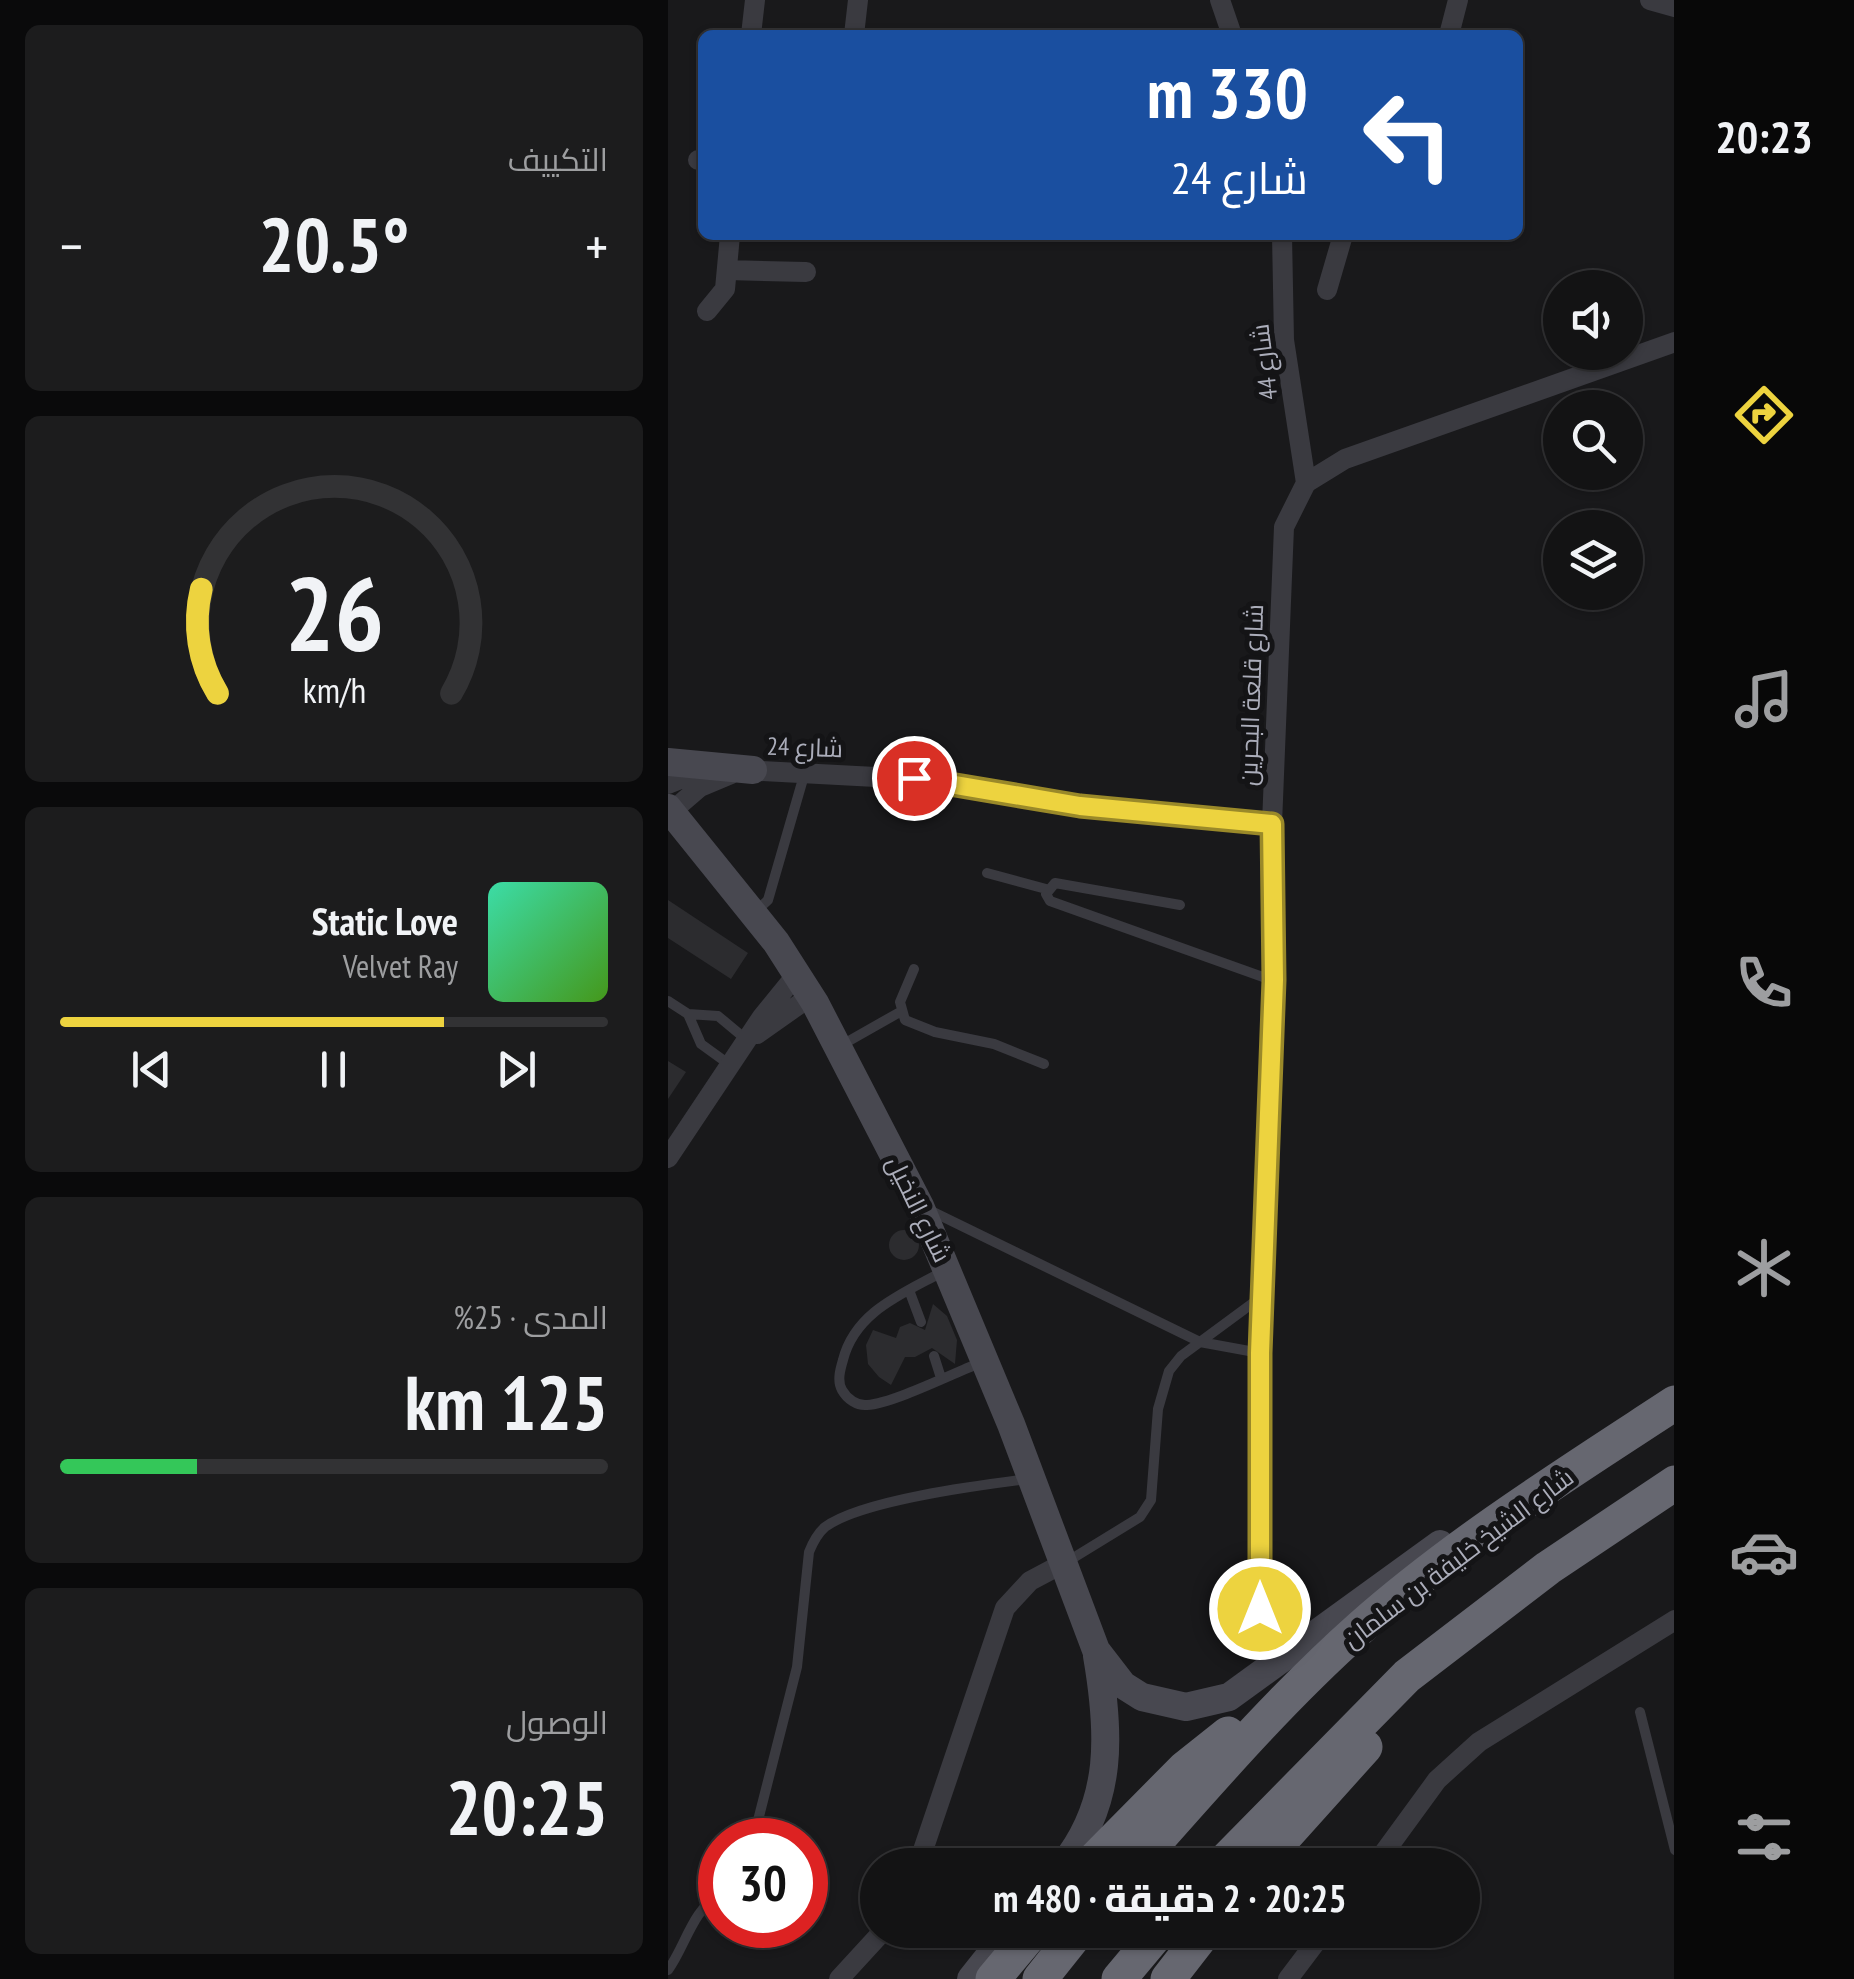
<!DOCTYPE html>
<html lang="ar">
<head>
<meta charset="utf-8">
<style>
  body { margin:0; font-family:"PT Sans Narrow",Cairo,sans-serif; background:#1c1c1d; color:#f1f3f6; direction:rtl; height:100vh; display:flex; flex-direction:column; font-size:38px; white-space:nowrap }
  * { box-sizing:border-box; margin:0 }
  p { font-size:32px; color:#9d9ea0 }
  .icon { flex:none; width:55px; height:55px; fill:none; stroke:currentColor; stroke-width:2; stroke-linecap:round; stroke-linejoin:round }
  .map { position:relative; flex:1; overflow:hidden; direction:ltr }
  .details { display:flex; flex-direction:column; gap:25px; padding:25px; background:#0a0a0b; width:668px }
  .details>* { flex:none }
  .banner { position:absolute; left:30px; top:30px; width:825px; height:210px; border-radius:15px; box-shadow:0 2px 8px #0004,0 0 0 2px #323234; direction:rtl; background:#1a4fa0; color:#fff; overflow:hidden }
  .tools { position:absolute; left:875px; top:270px; display:grid; gap:20px }
  .tools a { display:grid; place-items:center; width:100px; height:100px; border-radius:50%; background:#131314; box-shadow:0 2px 8px #0004,0 0 0 2px #323234; font-size:50px }
  .speed { position:absolute; left:30px; top:1818px; display:flex; gap:20px; font-size:50px; font-weight:700; text-align:center }
  .speed>* { display:grid; place-content:center; width:130px; height:130px; border-radius:50%; background:#131314; box-shadow:0 2px 8px #0004,0 0 0 2px #323234; line-height:1 }
  .speed .limit { border:15px solid #d22; background:#fff; color:#111 }
  .pin { position:absolute; display:grid; place-items:center; width:85px; height:85px; color:#fff; margin:-42px; border:5px solid #fff; border-radius:50%; box-shadow:0 2px 10px #0007 }
  .me { position:absolute; width:110px; margin:-55px; rotate:0deg; stroke-linejoin:round; filter:drop-shadow(0 0 8px #0008) }
  .turn { display:flex; align-items:center; gap:35px; height:210px; padding:0 50px; font-size:45px }
  .turn .icon { width:130px; height:130px; stroke-width:2.5 }
  .turn b { display:block; font-size:70px; line-height:85px }
  .big { font-size:75px; font-weight:800; line-height:1.1 }
  .details .widget { flex:1; display:flex; flex-direction:column; justify-content:center; gap:15px; min-width:0; padding:0 35px; border-radius:15px; background:#1c1c1d }
  .details .dial { align-items:center; gap:0 }
  .dial svg { height:260px; overflow:visible; fill:none; stroke:#323234; stroke-width:7; stroke-linecap:round; text-anchor:middle }
  .dial text { fill:#f1f3f6; stroke:none }
  .song { display:flex; align-items:center; gap:30px }
  .cover { width:120px; height:120px; border-radius:15px; background:linear-gradient(135deg,hsl(160 70% 55%),hsl(100 70% 35%)) }
  .played { height:10px; border-radius:5px; background:linear-gradient(90deg,#edd33f 70%,#323234 70%) }
  .keys { display:flex; justify-content:space-around; direction:ltr }
  .heat { display:flex; justify-content:space-between; align-items:center; font-size:55px; direction:ltr }
  .charge { height:15px; border-radius:8px; background:linear-gradient(90deg,#34c759 25%,#323234 0) }
  .trip { position:absolute; left:192px; top:1848px; width:620px; height:100px; border-radius:50px; background:#131314; box-shadow:0 2px 8px #0004,0 0 0 2px #323234; font-weight:800; line-height:100px; text-align:center; direction:rtl }
  main { display:flex; flex:1; min-height:0 }
  .tabs { display:flex; flex-direction:column; width:180px; justify-content:space-around; align-items:center; background:#080808; color:#9d9ea0 }
  .tabs .icon { width:70px; height:70px }
  .tabs .on { color:#edd33f }
  .tabs b { font-size:45px; color:#f1f3f6 }
  .map>svg:first-child { display:block }
</style>
</head>
<body>
<main>
<nav class="tabs">
<b>20:23</b>
<svg class="icon on" aria-label="directions" viewBox="0 0 24 24"><path d="M12 3l9 9-9 9-9-9zM9 14v-3h6M13 9l2 2-2 2"/></svg>
<svg class="icon" aria-label="music" viewBox="0 0 24 24"><path d="M9 18V5l10-2v13"/><circle cx="6" cy="18" r="3"/><circle cx="16" cy="16" r="3"/></svg>
<svg class="icon" aria-label="phone" viewBox="0 0 24 24"><path d="M5 4h4l2 5-3 2q2 4 5 5l2-3 5 2v4C11 20 4 13 5 4z"/></svg>
<svg class="icon" aria-label="climate" viewBox="0 0 24 24"><path d="M12 3v18M4 7l16 10M4 17L20 7"/></svg>
<svg class="icon" aria-label="car" viewBox="0 0 24 24"><path d="M5 17H2v-5l4-1 3-4h7l3 4 3 1v5h-3M9 17h6M6 11h13"/><circle cx="7" cy="17" r="2"/><circle cx="17" cy="17" r="2"/></svg>
<svg class="icon" aria-label="filters" viewBox="0 0 24 24"><path d="M4 7h16M4 17h16"/><circle cx="9" cy="7" r="2"/><circle cx="15" cy="17" r="2"/></svg>
</nav>
<div class="map">
<svg width="1007" height="1979" viewBox="0 0 1007 1979">
  <rect width="100%" height="100%" fill="#19191b"/>
  <path fill="#2c2c2f" d="M0 900 80 953 63 979 0 938Z
    M0 1061 18 1072 0 1099Z
    M221 1245a15 15 0 1 1 30 0a15 15 0 1 1-30 0Z
    M265 1304 279 1316 289 1340 287 1364 264 1348 247 1357H237L223 1385 211 1377 200 1364 198 1345 205 1330 228 1338 232 1327 242 1323 257 1330Z"/>
  <g fill="none" stroke-linecap="round" stroke-linejoin="round">
    <path stroke="#3a3a40" stroke-width="10" d="M319 873 378 889
      M512 905 387 883 378 894 382 901 606 981
      M86 913 100 900 137 772
      M246 969 232 1002 237 1020 267 1032 326 1044 376 1064
      M0 1001 20 1014 50 1016 80 1041
      M20 1014 33 1044 62 1065
      M172 1046 232 1012
      M259 1209 532 1342 592 1353
      M274 1272C234 1294 187 1312 175 1360 172 1370 169 1381 174 1390 179 1399 189 1406 199 1405 224 1404 288 1372 314 1362
      M241 1290 253 1322
      M266 1356 273 1378
      M397 1563 472 1517 483 1500 490 1409 501 1371 513 1356 593 1297
      M972 1712 1007 1850
      M85 1840 129 1667 141 1552C145 1542 149 1534 157 1527 194 1500 312 1485 360 1479
      M0 1970C17 1947 25 1908 52 1895"/>
    <path stroke="#3a3a40" stroke-width="20" d="M552 0 564 35
      M982 0 1007 7
      M83 35 87 0
      M186 35 190 0
      M781 35 790 0
      M30 160H35
      M614 235 616 340 638 483
      M59 270 138 272
      M659 290 675 235
      M39 311 57 289 62 235
      M74 770 246 779 412 806 604 824
      M0 784 35 770
      M3 812 32 787 63 774
      M89 1034 143 996
      M0 1158 94 1017 129 974
      M592 1609V1353L606 981 604 824 616 527 638 483 677 459 1007 342
      M250 1865 337 1608 362 1581 394 1564
      M707 1865 769 1780 811 1742 1007 1620
      M171 1979 216 1930
      M620 1979 657 1930"/>
    <path stroke="#484850" stroke-width="28" d="M0 762 85 770
      M0 808 108 942 147 1003 252 1206 343 1424 428 1650 455 1685 474 1697 518 1707 561 1697 772 1544
      M395 1865C446 1802 442 1732 429 1656
      M303 1979 342 1930"/>
    <path stroke="#666770" stroke-width="35" d="M421 1865 516 1769 560 1734
      M467 1865C539 1784 611 1700 692 1628 788 1543 900 1473 1007 1403
      M553 1865 739 1676 880 1568 1007 1483
      M591 1865 697 1747
      M325 1979 366 1930
      M372 1979 411 1930
      M451 1979 492 1930
      M500 1979 538 1930"/>
  </g>
  <g fill="none" stroke-linecap="round" stroke-linejoin="round">
    <defs>
      <path id="route" d="M246 778 412 806 604 824 606 980 592 1353V1609"/>
    </defs>
    <use href="#route" stroke="#9a8929" stroke-width="25"/>
    <use href="#route" stroke="#edd33f" stroke-width="18"/>
  </g>
  <g text-anchor="middle" stroke-width="10" stroke-linejoin="round" paint-order="stroke">
    <g font-size="25" fill="#abadba" stroke="#141416">
      <text transform="translate(596 362) rotate(-97)" y="9">شارع 44</text>
      <text transform="translate(583 695) rotate(-88)" y="9">شارع قلعة البحرين</text>
      <text transform="translate(137 747) rotate(2)" y="9">شارع 24</text>
      <text transform="translate(251 1209) rotate(64)" y="9">شارع النخيل</text>
      <text transform="translate(790 1558) rotate(-37)" y="9">شارع الشيخ خليفة بن سلمان</text>
    </g>
  </g>
</svg>
<div class="tools">
<a><svg class="icon" aria-label="sound" viewBox="0 0 24 24"><path d="M4 9h4l5-4v14l-5-4H4zM17 9q2 3 0 6"/></svg></a>
<a><svg class="icon" aria-label="search" viewBox="0 0 24 24"><circle cx="10" cy="10" r="6"/><path d="M15 15l6 6"/></svg></a>
<a><svg class="icon" aria-label="layers" viewBox="0 0 24 24"><path d="M12 4l9 5-9 5-9-5zM3 14l9 5 9-5"/></svg></a>
</div>
<div class="speed"><div class="limit">30</div></div>
<div class="pin" style="left:246px;top:778px;background:#d93025"><svg class="icon" aria-label="arrive" viewBox="0 0 24 24"><path d="M6 21V4h12l-3 4 3 4H6"/></svg></div>
<svg class="me" style="left:592px;top:1609px" viewBox="-20 -20 40 40"><circle r="17" fill="#edd33f" stroke="#fff" stroke-width="3"/><path d="M0-11L8 9 0 5-8 9z" fill="#fff"/></svg>
<div class="trip">20:25 · 2 دقيقة · 480 m</div>
<div class="banner">
<div class="turn"><svg class="icon" aria-label="left" viewBox="0 0 24 24"><path d="M17 20v-9H6M10 6l-5 5 5 5"/></svg><div><b>330 m</b>شارع 24</div></div>
</div>
</div>
<section class="details">
<div class="widget"><p>التكييف</p>
<div class="heat"><a>−</a><b class="big">20.5°</b><a>+</a></div>
</div>
<div class="widget dial"><svg viewBox="0 0 100 80">
<path d="M14 69A42 42 0 1 1 86 69"/>
<path d="M14 69A42 42 0 0 1 9 37" stroke="#edd33f"/>
<text x="50" y="56" font-size="32" font-weight="700">26</text>
<text x="50" y="72" font-size="11">km/h</text>
</svg></div>
<div class="widget">
<div class="song"><i class="cover"></i><div><b>Static Love</b><p>Velvet Ray</p></div></div>
<div class="played"></div>
<div class="keys"><svg class="icon" aria-label="previous" viewBox="0 0 24 24"><path d="M18 5L8 12l10 7zM5 5v14"/></svg><svg class="icon" aria-label="pause" viewBox="0 0 24 24"><path d="M8 5v14M16 5v14"/></svg><svg class="icon" aria-label="next" viewBox="0 0 24 24"><path d="M6 5l10 7-10 7zM19 5v14"/></svg></div>
</div>
<div class="widget"><p>المدى · 25%</p><b class="big">125 km</b><div class="charge"></div></div>
<div class="widget"><p>الوصول</p><b class="big">20:25</b></div>
</section>
</main>
</body>
</html>
